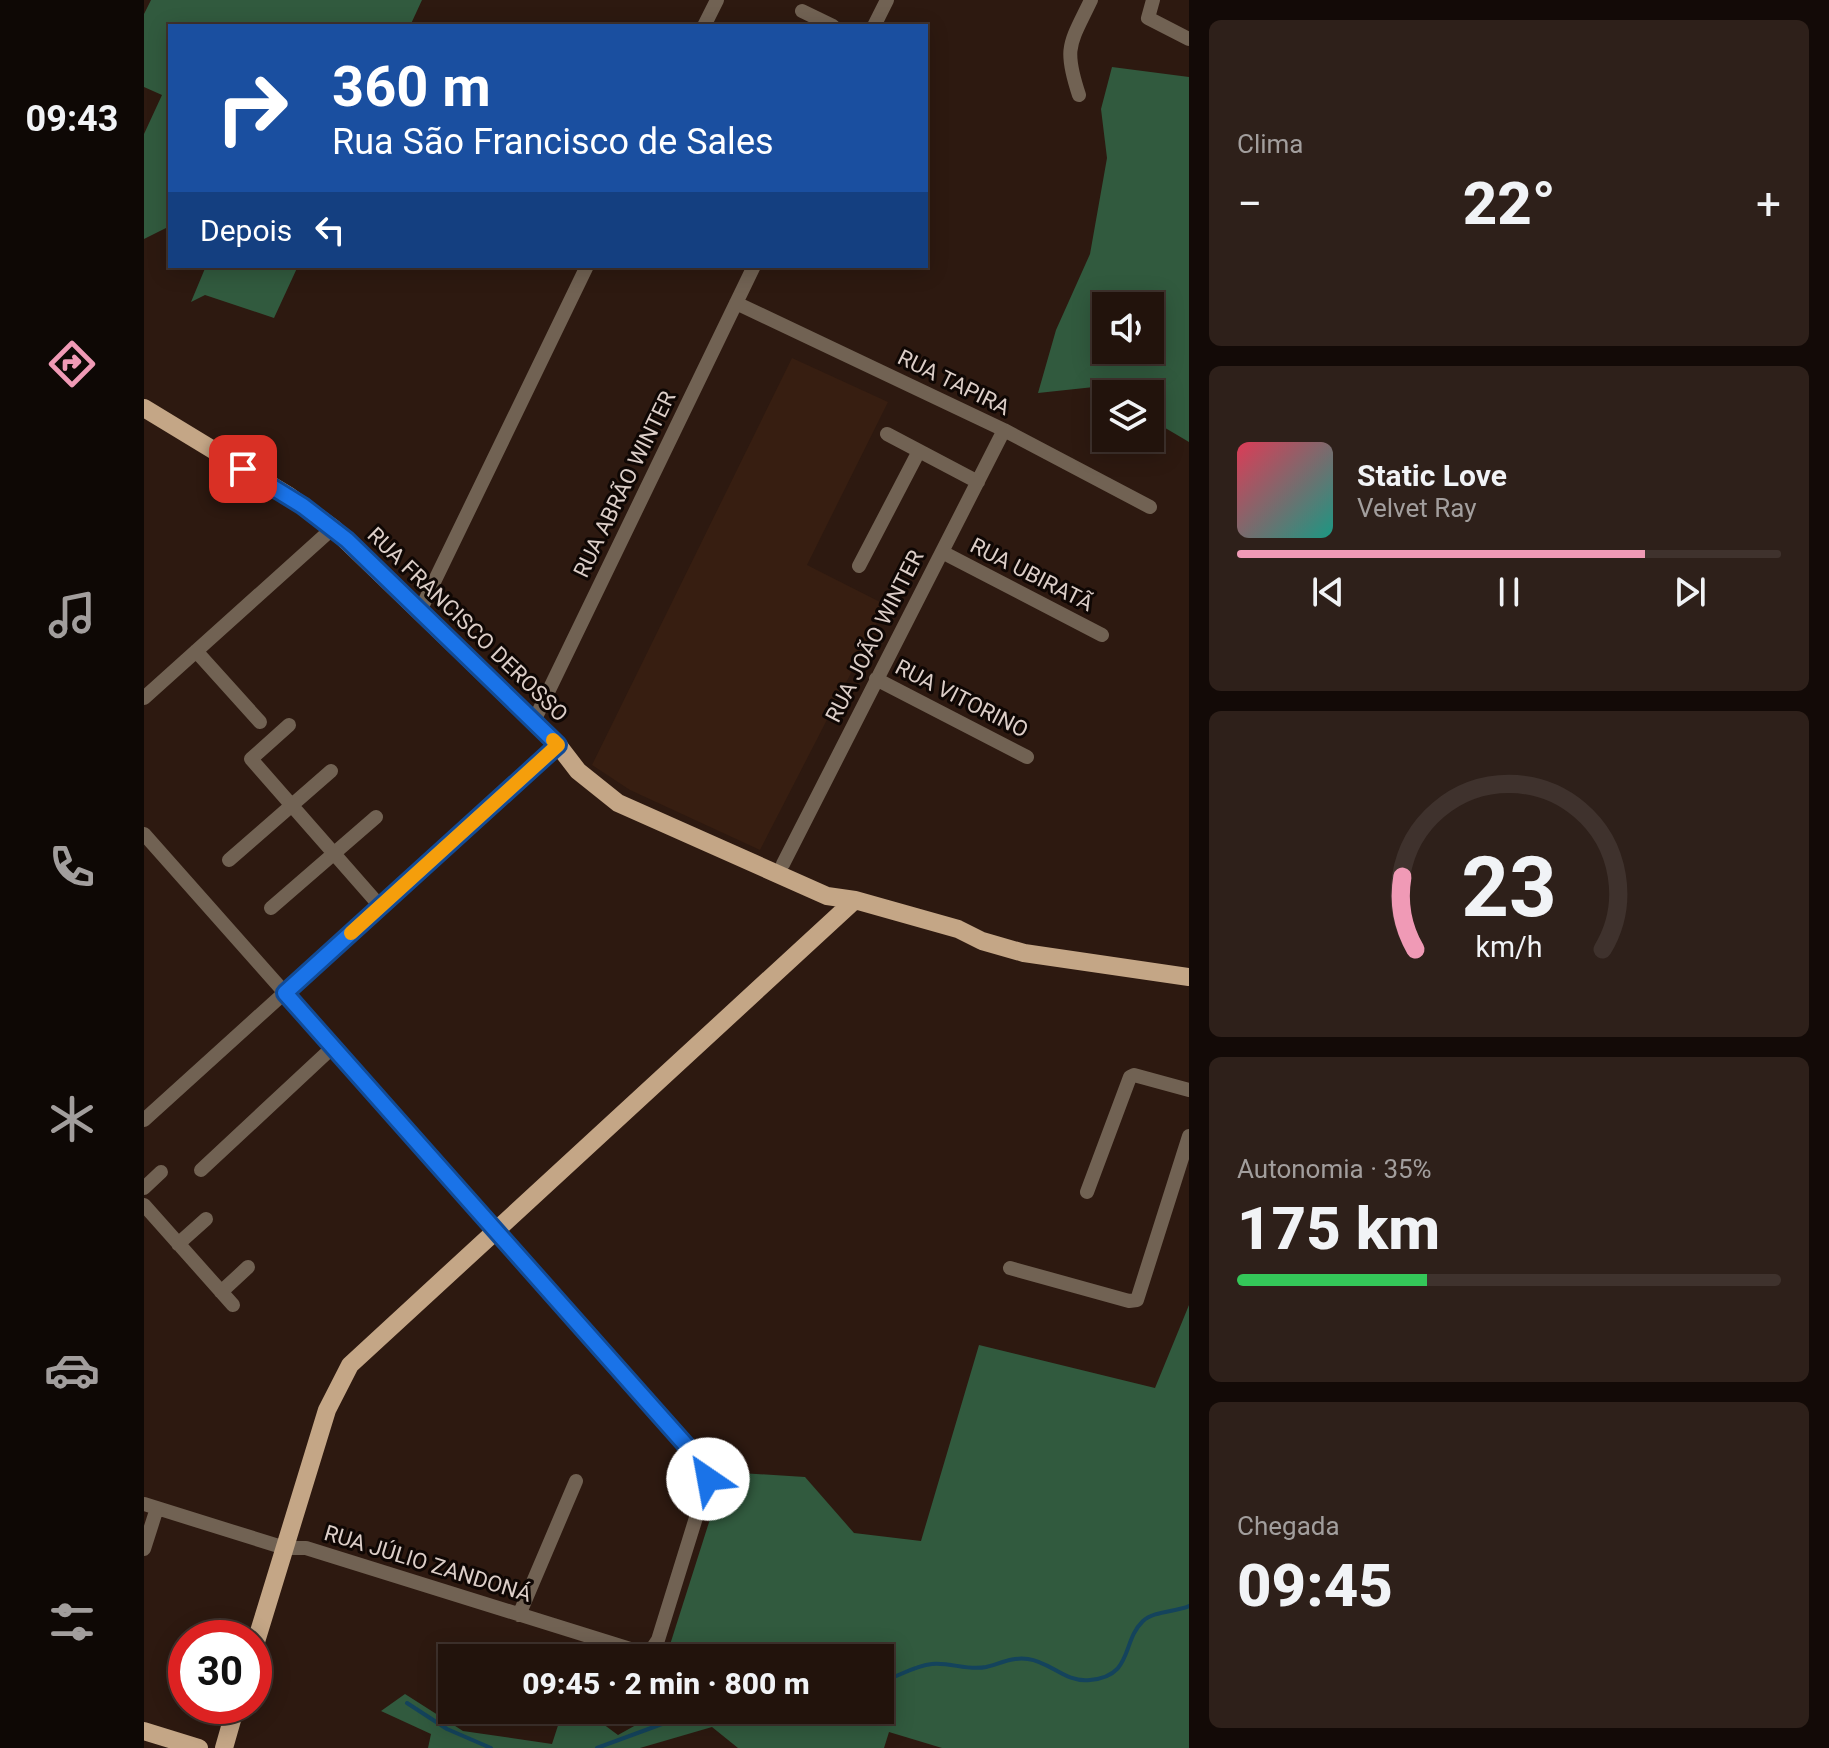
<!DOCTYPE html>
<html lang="pt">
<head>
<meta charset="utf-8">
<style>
  body { margin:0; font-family:Roboto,sans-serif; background:#2e201a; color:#f1f3f6; height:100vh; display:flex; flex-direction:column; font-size:30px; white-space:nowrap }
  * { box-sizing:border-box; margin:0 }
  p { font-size:26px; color:#a29e9d }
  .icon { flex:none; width:44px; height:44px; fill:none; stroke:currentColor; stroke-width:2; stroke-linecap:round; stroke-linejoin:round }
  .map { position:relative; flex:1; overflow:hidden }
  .side { display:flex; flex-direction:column; gap:20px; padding:20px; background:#130a07; width:640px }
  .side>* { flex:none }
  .hud { position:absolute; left:24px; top:24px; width:760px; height:244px; border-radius:0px; box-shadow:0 4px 20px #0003,0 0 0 2px #3f322d; background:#1a4fa0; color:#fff; overflow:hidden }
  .fabs { position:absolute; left:948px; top:292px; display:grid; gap:16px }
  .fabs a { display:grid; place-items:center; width:72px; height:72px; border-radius:0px; background:#22130c; box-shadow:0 4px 20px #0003,0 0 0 2px #3f322d; font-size:40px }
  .speed { position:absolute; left:24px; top:1620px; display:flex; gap:16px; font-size:40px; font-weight:700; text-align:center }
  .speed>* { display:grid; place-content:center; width:104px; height:104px; border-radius:50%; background:#22130c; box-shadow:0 4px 20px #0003,0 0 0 2px #3f322d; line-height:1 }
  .speed .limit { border:12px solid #d22; background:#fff; color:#111 }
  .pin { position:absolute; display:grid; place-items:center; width:68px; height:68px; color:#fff; margin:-34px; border-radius:16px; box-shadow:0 4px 12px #0006 }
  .me { position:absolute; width:88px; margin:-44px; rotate:327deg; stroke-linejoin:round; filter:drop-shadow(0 0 6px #0008) }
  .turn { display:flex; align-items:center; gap:28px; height:168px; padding:0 32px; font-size:36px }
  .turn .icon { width:104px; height:104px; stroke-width:2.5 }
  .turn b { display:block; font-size:56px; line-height:68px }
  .then { display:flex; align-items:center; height:76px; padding:0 32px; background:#0003; gap:16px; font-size:30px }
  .big { font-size:60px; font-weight:800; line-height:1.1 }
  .side .card { flex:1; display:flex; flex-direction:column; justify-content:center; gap:12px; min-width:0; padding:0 28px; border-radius:12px; background:#2e201a }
  .side .dial { align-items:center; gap:0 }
  .dial svg { height:208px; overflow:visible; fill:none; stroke:#3f322d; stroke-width:7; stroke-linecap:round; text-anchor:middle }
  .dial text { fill:#f1f3f6; stroke:none }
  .song { display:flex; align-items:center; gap:24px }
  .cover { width:96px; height:96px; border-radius:12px; background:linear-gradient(135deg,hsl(350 70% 55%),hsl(170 70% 35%)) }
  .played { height:8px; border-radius:4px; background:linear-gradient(90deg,#f09ab6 75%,#3f322d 75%) }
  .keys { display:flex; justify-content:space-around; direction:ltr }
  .heat { display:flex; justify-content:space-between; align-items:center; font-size:44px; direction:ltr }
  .charge { height:12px; border-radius:6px; background:linear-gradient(90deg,#34c759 35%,#3f322d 0) }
  .trip { position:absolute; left:294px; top:1644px; width:456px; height:80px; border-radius:0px; background:#22130c; box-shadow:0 4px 20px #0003,0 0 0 2px #3f322d; font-weight:800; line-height:80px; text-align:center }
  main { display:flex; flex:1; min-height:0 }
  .tab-bar { display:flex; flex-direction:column; width:144px; justify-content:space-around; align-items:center; background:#0e0805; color:#a29e9d }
  .tab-bar .icon { width:56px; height:56px }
  .tab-bar .on { color:#f09ab6 }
  .tab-bar b { font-size:36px; color:#f1f3f6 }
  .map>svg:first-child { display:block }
</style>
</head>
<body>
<main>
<nav class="tab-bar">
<b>09:43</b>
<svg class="icon on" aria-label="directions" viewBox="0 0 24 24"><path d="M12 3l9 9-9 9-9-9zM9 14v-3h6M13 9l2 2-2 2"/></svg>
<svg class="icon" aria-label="music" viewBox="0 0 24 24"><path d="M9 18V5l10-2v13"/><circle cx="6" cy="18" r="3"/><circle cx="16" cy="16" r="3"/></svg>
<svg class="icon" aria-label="phone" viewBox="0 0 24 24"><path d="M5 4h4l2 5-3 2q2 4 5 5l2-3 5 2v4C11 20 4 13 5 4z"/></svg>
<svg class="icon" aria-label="climate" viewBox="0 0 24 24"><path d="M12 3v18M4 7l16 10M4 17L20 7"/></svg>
<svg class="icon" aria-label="car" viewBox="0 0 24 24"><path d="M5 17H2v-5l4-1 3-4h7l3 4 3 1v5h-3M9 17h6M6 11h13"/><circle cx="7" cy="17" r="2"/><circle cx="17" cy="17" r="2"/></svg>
<svg class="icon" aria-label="filters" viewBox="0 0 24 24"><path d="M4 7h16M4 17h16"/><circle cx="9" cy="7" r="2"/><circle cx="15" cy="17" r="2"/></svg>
</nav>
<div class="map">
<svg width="1045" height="1748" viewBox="0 0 1045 1748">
  <rect width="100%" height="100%" fill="#2d1910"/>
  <path fill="#371e11" d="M648 358 744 402 663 565 742 605 616 850 486 790 448 765Z"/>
  <path fill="#315a3e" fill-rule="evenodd" d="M7 0H278L266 26H26V226L0 239V134L18 95 0 87V14Z
    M968 67 1045 77V442L1006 419V394H963L950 387 894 393 912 330 946 254 963 158 957 109ZM962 306H1006V350H962Z
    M62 266H154L130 318 61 295 47 302Z
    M1045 1305V1748H798L745 1732 740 1748H594L568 1727 496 1748H284L287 1734 237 1711 261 1694 319 1731 408 1744 419 1710H440L474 1735 519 1710H736V1658H525L524 1651 581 1472 661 1477 710 1533 777 1541 835 1345 1011 1388Z"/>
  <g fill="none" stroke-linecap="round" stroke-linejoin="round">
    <path stroke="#14435c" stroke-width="4" d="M736 1682C754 1677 769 1666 788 1664 806 1662 824 1671 842 1667 858 1663 867 1657 884 1659 907 1662 921 1683 946 1680 990 1676 977 1642 999 1621 1010 1611 1031 1612 1045 1606
      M263 1703 303 1729 347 1748
      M453 1748 556 1710"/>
    <path stroke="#716253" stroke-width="14" d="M1009 0 1004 18 1045 39
      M658 11 689 26
      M560 26 573 0
      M730 26 743 0
      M935 95C919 47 926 44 947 0
      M592 303 860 430 1006 507
      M743 434 834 482
      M798 552 958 635
      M715 566 775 451
      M276 611 443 266
      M52 651 116 722
      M732 679 883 757
      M0 698 189 528
      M390 721 610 266
      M145 725 107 759 236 906
      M0 834 556 1461 564 1479 514 1640 508 1649 499 1653 162 1548H141L0 1504
      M85 860 187 771
      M639 864 860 430
      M127 908 232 817
      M0 1120 414 745
      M57 1170 189 1047
      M0 1188 17 1172
      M943 1192 986 1077 990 1075 1045 1090
      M0 1205 89 1305
      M34 1244 62 1219
      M866 1268 985 1301 993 1300 1045 1136
      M77 1292 104 1267
      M0 1549 13 1508
      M375 1615 432 1481"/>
    <path stroke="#c4a686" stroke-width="18" d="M0 408 145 496 189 528 414 745 434 771 474 803 683 896 711 900 814 929 838 941 880 953 1045 977
      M110 1648 183 1410 206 1365 711 900
      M0 1731 55 1748
      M80 1748 92 1706"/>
  </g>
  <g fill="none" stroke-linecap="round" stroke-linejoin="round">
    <defs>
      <path id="route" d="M99 469 159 506 203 540 414 745 141 993 556 1461 564 1479"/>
    </defs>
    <use href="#route" stroke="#114b97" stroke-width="20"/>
    <use href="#route" stroke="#1a73e8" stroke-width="14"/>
    <path stroke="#f59e0b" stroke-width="14" d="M207 933 414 745 409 740"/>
  </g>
  <g text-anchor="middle" stroke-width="6" stroke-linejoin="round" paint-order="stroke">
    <g font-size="22" fill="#dccec8" stroke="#0f0704">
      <text transform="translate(810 382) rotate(26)" y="8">RUA TAPIRA</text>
      <text transform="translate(480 484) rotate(-64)" y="8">RUA ABRÃO WINTER</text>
      <text transform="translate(888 574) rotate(27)" y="8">RUA UBIRATÃ</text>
      <text transform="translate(324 624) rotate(44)" y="8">RUA FRANCISCO DEROSSO</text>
      <text transform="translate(730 636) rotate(-63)" y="8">RUA JOÃO WINTER</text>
      <text transform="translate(818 698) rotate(27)" y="8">RUA VITORINO</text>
      <text transform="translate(284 1563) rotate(17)" y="8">RUA JÚLIO ZANDONÁ</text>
    </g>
  </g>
</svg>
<div class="fabs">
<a><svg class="icon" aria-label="sound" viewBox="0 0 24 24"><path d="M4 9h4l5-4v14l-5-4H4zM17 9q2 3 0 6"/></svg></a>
<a><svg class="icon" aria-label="layers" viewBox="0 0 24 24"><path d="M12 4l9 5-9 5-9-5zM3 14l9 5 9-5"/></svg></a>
</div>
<div class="speed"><div class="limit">30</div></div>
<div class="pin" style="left:99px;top:469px;background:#d93025"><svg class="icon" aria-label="arrive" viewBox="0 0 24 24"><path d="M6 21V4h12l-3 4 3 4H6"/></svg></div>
<svg class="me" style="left:564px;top:1479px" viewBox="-20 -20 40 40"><circle r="19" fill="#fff"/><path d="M0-13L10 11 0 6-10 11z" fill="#1a73e8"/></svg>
<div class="trip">09:45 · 2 min · 800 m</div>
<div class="hud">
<div class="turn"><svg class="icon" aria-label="right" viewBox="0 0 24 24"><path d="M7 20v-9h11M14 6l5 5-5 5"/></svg><div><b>360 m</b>Rua São Francisco de Sales</div></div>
<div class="then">Depois<svg class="icon" aria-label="left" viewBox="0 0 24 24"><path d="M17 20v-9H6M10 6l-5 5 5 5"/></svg></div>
</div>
</div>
<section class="side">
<div class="card"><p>Clima</p>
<div class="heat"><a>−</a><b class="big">22°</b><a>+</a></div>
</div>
<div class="card">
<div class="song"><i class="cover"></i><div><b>Static Love</b><p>Velvet Ray</p></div></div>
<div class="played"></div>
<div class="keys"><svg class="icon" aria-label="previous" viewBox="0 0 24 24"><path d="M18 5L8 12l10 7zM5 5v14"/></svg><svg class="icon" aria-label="pause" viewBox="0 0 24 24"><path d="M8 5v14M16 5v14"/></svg><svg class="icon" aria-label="next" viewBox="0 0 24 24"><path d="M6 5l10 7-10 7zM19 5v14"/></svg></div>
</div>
<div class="card dial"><svg viewBox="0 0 100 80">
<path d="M14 69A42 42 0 1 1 86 69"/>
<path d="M14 69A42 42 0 0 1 9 41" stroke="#f09ab6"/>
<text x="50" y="56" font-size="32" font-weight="700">23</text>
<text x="50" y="72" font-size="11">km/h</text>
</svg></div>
<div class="card"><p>Autonomia · 35%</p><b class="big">175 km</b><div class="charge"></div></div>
<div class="card"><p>Chegada</p><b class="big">09:45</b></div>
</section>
</main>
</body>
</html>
